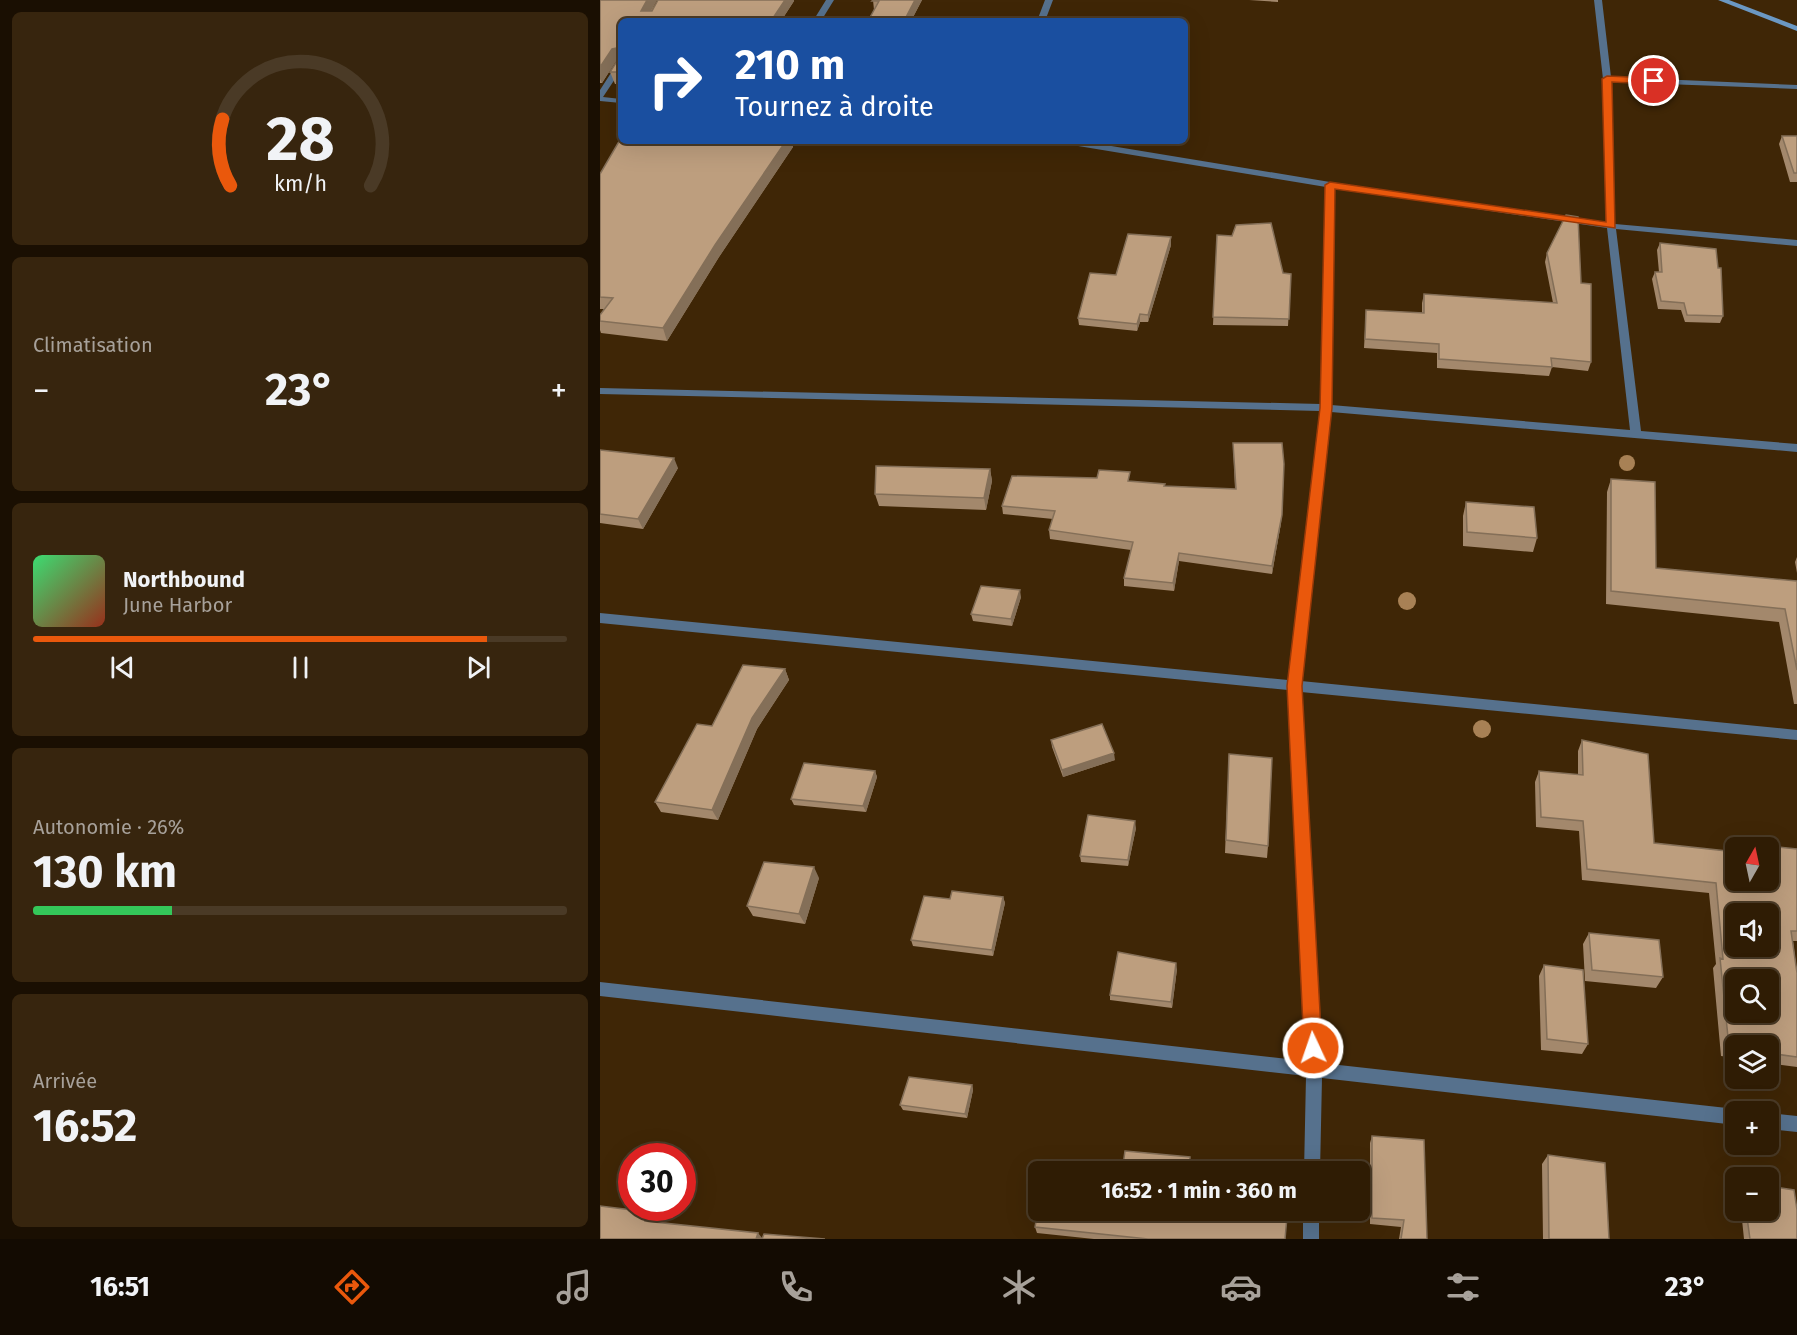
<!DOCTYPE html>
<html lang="fr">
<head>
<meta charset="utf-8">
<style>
  body { margin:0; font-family:"Fira Sans",sans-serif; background:#37250e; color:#f1f3f6; height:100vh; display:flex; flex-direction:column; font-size:22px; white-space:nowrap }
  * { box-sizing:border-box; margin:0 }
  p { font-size:20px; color:#a7a19a }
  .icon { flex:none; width:33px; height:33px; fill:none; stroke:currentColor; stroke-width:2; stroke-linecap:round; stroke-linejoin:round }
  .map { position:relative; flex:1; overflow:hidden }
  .panel { display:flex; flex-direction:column; gap:12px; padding:12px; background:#1a0f02; width:600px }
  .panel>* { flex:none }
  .hud { position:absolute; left:18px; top:18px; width:570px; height:126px; border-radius:9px; box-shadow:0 6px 24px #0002,0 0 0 2px #4a3a26; background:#1a4fa0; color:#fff; overflow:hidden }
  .needle { width:39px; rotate:9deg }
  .controls { position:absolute; left:1125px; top:837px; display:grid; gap:12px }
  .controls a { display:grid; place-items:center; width:54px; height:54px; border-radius:9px; background:#2f1c04; box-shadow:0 6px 24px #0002,0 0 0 2px #4a3a26; font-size:30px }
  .speed { position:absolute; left:18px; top:1143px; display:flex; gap:12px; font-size:30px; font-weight:700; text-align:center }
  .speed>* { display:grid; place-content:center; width:78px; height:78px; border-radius:50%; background:#2f1c04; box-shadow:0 6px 24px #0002,0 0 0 2px #4a3a26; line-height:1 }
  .speed .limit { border:9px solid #d22; background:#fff; color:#111 }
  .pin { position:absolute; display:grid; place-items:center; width:51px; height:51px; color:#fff; margin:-26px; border:3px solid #fff; border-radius:50%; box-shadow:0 2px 6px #0007 }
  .me { position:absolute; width:66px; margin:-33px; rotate:357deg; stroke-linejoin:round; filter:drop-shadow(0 0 4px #0008) }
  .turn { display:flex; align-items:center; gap:21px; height:126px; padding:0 18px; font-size:27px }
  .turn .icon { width:78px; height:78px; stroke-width:2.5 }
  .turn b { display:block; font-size:42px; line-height:51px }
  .big { font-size:45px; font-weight:700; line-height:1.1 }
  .panel .card { flex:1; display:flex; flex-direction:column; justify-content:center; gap:9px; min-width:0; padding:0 21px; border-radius:9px; background:#37250e }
  .panel .dial { align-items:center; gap:0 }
  .dial svg { height:156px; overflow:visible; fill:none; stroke:#4a3a26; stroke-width:7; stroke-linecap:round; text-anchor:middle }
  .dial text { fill:#f1f3f6; stroke:none }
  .song { display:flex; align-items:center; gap:18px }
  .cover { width:72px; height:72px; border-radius:9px; background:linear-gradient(135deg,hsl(140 70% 55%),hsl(10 70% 35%)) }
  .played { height:6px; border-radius:3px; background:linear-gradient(90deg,#ea580c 85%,#4a3a26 85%) }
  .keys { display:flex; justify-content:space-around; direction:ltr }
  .heat { display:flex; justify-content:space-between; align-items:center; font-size:33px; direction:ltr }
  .charge { height:9px; border-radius:4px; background:linear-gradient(90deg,#34c759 26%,#4a3a26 0) }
  .trip { position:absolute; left:428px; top:1161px; width:342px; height:60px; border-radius:9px; background:#2f1c04; box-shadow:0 6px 24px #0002,0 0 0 2px #4a3a26; font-weight:700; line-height:60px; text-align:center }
  .menu { display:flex; height:96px; justify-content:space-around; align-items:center; background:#130b02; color:#a7a19a }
  .menu .icon { width:42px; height:42px }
  .menu .current { color:#ea580c }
  .menu b { font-size:27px; color:#f1f3f6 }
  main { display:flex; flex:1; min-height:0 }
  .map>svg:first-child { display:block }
</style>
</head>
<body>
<main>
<section class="panel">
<div class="card dial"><svg viewBox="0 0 100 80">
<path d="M14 69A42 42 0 1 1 86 69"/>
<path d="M14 69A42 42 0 0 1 10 35" stroke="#ea580c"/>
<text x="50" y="56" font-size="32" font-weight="700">28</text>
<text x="50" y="72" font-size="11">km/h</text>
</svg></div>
<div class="card"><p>Climatisation</p>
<div class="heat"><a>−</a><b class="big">23°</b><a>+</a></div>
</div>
<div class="card">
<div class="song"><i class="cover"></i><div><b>Northbound</b><p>June Harbor</p></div></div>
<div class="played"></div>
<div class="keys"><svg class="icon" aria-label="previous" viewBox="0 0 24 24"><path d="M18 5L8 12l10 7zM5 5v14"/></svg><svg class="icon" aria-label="pause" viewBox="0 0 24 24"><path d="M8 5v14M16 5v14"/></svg><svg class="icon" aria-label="next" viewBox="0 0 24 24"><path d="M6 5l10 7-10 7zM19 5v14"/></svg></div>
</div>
<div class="card"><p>Autonomie · 26%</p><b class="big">130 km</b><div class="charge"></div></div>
<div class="card"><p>Arrivée</p><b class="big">16:52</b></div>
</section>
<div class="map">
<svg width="1197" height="1239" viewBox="0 0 1197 1239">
  <rect width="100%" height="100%" fill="#3f2606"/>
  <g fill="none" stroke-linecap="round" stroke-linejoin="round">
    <path fill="#56718d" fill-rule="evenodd" d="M226 0H234L221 21H213Z
      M445 0H453L445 21H437Z
      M994 0H1002L1011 77 1197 85V89L1011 82 1015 224 1197 240V246L1016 229 1041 431 1197 444V452L731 412 701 681 1197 730V740L701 692 721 1063 1136 1109 1142 1112H1136V1125L722 1078 720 1172H704L706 1076 0 996V982L706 1061 688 690 0 623V613L688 680 720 411 0 394V388L721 404 726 187 466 144 462 141H481L730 182 1006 223 1003 79ZM734 188 1007 228 1030 430 731 405Z
      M18 62H21V70L3 97 21 99V103L0 101V90Z
      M1168 1113 1197 1116V1132L1168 1129Z
      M703 1210H719V1239H703Z"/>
    <path fill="#6b98c3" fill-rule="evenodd" d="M1118 0H1129L1197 26V31Z"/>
  </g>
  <g fill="#a88155">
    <circle cx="1027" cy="463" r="8"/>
    <circle cx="807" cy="601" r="9"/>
    <circle cx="882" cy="729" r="9"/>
  </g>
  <path fill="#a3886c" d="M0 0H57L51 11 58 0H194V1L181 21H21V84H15L10 72 18 60 16 61 2 83H0Z
    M273 0H322L311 21 274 10Z
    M649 0H678V2Z
    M1182 136H1197V182H1190L1179 144Z
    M186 141H192L193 147 119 257 67 341 1 333 0 330V315L4 309H0V174Z
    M617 235 683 273 691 274 688 326 613 325Z
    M1060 243 1123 316 1120 323 1085 322 1081 310 1058 309 1052 279 1055 272H1059L1057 250Z
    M571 245 548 322H540L537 331 479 325 478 318 516 275Z
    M947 253 981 283 991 362 988 371 952 367 949 376 837 368V353L764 348 766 310 822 313V303L824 294 953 303 945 262Z
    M633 443 681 523 672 574 579 561 574 591 524 586V578L531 550 450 539 449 530 453 519 403 514 402 506 530 481 565 486 635 489Z
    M0 450 78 468 43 529 0 523Z
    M390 469 392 481 386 510 279 506 275 494Z
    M1011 479 1056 568 1197 581V704H1194L1179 622 1006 604 1007 492Z
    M866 502 937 538 933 552 863 546V516Z
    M1197 557V573L1195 562Z
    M421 597 412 626 373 621 371 614Z
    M185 669 189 680 157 729 118 820 61 812 55 802 112 726Z
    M451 740 515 760 463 777 452 747Z
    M982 740 1054 843 1168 880V848H1167L1168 846 1197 849V941H1193L1197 973V1067L1168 1063V1046H1136V1058L1121 1056 1113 968 1116 964 1109 893 982 880 979 831 936 827 935 782 939 771 978 775V751Z
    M629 754 668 846 667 858 625 853Z
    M275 771 277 777 266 812 194 805 191 799Z
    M536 828 528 866 481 862 480 856Z
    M219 878 205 924 153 916 147 906Z
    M403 897 405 903 393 956 313 946 311 940 350 899Z
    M989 933 1063 977 1056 988 985 981 983 944Z
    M944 965 988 1044 982 1054 941 1050 939 976Z
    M577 969 572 1008 510 1000V995Z
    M372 1085 373 1090 367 1118 303 1110 300 1105Z
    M772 1136 827 1239H799L801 1227 770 1224V1143Z
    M948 1155 1009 1239H943L942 1164Z
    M1141 1210H1168L1197 1239H1144Z
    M654 1213 685 1239H494L437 1233 435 1227Z"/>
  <path fill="#846f58" d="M47 0H57L45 21 41 11Z
    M185 0H194V1L181 21H171Z
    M315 0H322L311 21H304Z
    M17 48 21 60 16 61 2 83 0 79V67L12 49Z
    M186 141H192L193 147 119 257 67 341 63 328 115 245Z
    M571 237V245L548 322V315Z
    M540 314V322L537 331V324Z
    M74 458 78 468 43 529 38 519Z
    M390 469 392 481 386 510 384 498Z
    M682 515 681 523 672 574V566Z
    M579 553V561L574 591 573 583Z
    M420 590 421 597 412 626 411 619Z
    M185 669 189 680 157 729 118 820 112 810 152 718Z
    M514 753 515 760 463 777 462 770Z
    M275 771 277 777 266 812 263 806Z
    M535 821 536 828 528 866V860Z
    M214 867 219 878 205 924 199 914Z
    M403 897 405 903 393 956 392 950Z
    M576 963 577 969 572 1008 571 1002Z
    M372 1085 373 1090 367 1118 365 1114Z
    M48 1212 55 1218 52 1226 45 1221Z
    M158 1233 163 1239H156Z"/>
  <path fill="#bd9e7e" stroke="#846f58" stroke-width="1.5" fill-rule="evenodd" d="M0 0H47L41 11H52L58 0H185L171 21H21V72H10L19 58 17 48 12 49 0 67Z
    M273 0H315L304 21H268L279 1H272Z
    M1182 136H1197V173H1194Z
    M21 138V141H186L115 245 63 328 0 321V315L13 298 0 297V174Z
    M966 215 978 217 981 283 991 284V362L951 358 952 367 839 359V344L765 339 766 310 824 313V294L957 303 947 253Z
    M671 223 683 273 691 274 689 319 613 317 617 235 632 236 636 225Z
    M528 234 571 237 548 315 540 314 537 324 478 318 490 273 516 275Z
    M1060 243 1116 249 1118 268H1121L1123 316 1087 315 1084 303 1061 301 1055 272H1062Z
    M633 443H682L684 464 682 515 672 566 579 553 573 583 524 578 533 542 449 530 455 511 402 506 412 476 497 478 499 470 530 472 528 481 565 484 564 486 636 489Z
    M0 450 74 458 38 519 0 514Z
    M276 466 390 469 384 498 275 494Z
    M1011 479 1055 482 1056 568 1197 581V670L1185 609 1011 591Z
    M866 502 934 507 937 538 867 532Z
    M381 586 420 590 411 619 371 614Z
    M143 665 185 669 152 718 112 810 55 802 97 724 112 726Z
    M502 724 514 753 462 770 451 740Z
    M982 740 1048 754 1054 843 1136 852V880H1168V856H1170L1168 846 1197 849V931H1191L1197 973V1057L1168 1053V1046H1136V1048L1129 1047 1120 958 1123 959 1116 883 987 869 983 821 941 817 939 771 983 775ZM1136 914H1168V946H1136ZM1136 980H1168V1012H1136Z
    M629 754 672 758 668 846 626 840Z
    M204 763 275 771 263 806 191 799Z
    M488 815 535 821 528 860 480 856Z
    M164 862 214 867 199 914 147 906Z
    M352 891 403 897 392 950 311 940 324 896 350 899Z
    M989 933 1059 940 1063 977 992 970Z
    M518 952 576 963 571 1002 510 995Z
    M944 965 983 970 988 1044 947 1039Z
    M309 1077 372 1085 365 1114 300 1105Z
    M772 1136 824 1140 827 1239H801L804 1220 772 1218Z
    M525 1151 590 1157 589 1172H522Z
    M948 1155 1005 1163 1009 1239H949Z
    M1168 1186 1194 1190 1197 1210V1239H1150L1146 1210H1168Z
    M0 1206 48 1212 45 1221 158 1233 156 1239H0Z
    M438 1210H654V1213L687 1217 685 1239H548L435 1227Z
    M164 1234 225 1239H162Z"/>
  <path fill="#ea580c" stroke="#983908" stroke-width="1.5" d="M1007 76 1054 78 1059 81 1054 84 1012 82 1015 228 735 189 732 408 702 686 722 1048 719 1054 713 1057 707 1054 704 1048 687 686 720 408 725 185 730 182 1006 222 1002 79Z"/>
</svg>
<div class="controls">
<a><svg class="needle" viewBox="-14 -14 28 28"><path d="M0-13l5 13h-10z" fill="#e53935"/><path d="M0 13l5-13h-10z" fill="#a7a19a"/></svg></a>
<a><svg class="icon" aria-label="sound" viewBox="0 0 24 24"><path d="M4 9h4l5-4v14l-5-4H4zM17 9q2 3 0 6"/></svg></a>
<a><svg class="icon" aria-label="search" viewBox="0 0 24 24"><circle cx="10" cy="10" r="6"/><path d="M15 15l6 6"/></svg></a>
<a><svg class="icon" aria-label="layers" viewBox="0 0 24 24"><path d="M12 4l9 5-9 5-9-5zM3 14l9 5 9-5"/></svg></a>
<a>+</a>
<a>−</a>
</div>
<div class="speed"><div class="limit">30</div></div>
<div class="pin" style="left:1054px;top:81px;background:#d93025"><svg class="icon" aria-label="arrive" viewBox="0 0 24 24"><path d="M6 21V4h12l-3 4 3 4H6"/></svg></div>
<svg class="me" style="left:713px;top:1048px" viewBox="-20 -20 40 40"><circle r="17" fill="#ea580c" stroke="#fff" stroke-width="3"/><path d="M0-11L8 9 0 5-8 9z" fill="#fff"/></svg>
<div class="trip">16:52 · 1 min · 360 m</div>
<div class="hud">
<div class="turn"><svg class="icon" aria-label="right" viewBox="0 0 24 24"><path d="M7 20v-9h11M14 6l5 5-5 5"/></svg><div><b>210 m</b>Tournez à droite</div></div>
</div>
</div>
</main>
<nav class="menu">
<b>16:51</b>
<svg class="icon current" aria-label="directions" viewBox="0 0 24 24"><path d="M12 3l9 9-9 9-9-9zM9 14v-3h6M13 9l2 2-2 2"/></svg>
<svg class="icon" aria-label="music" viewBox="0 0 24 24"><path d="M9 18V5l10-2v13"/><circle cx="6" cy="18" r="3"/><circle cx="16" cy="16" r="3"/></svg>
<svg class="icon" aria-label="phone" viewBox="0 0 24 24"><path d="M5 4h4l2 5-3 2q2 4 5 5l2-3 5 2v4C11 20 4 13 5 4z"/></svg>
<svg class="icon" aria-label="climate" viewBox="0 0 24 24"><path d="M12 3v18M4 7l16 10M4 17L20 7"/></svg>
<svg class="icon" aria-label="car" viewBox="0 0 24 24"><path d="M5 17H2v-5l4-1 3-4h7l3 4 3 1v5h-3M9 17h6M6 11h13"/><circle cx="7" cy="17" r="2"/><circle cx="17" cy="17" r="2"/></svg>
<svg class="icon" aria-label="filters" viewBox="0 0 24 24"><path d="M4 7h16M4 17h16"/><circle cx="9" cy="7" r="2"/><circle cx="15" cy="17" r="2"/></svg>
<b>23°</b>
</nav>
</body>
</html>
